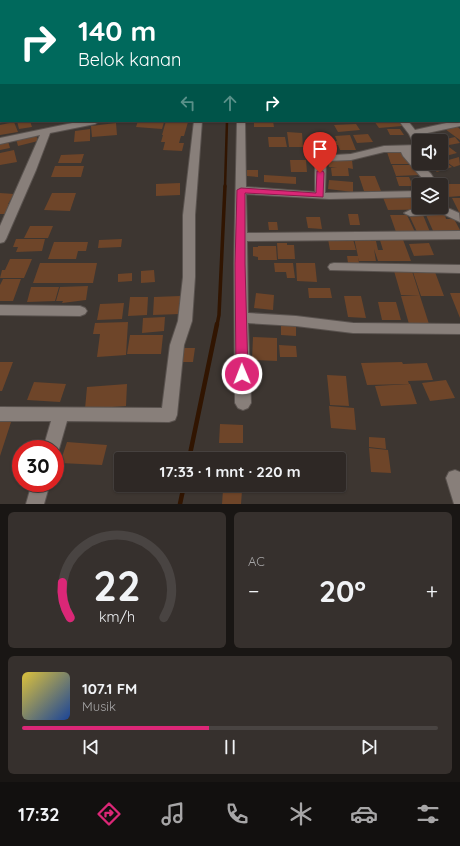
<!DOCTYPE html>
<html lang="id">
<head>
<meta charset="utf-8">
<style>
  body { margin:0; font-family:Quicksand,sans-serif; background:#36302d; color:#f1f3f6; height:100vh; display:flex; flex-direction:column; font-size:15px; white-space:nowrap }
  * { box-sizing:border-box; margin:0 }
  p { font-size:13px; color:#a7a6a7 }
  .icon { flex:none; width:22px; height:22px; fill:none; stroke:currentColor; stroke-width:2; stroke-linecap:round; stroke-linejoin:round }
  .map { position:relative; height:504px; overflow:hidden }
  .side { display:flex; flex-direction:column; gap:8px; padding:8px; background:#191614; flex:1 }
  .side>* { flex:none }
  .hud { position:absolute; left:0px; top:0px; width:460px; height:122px; box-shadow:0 1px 3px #0004,0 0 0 1px #494442; background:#00695c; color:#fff; overflow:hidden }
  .controls { position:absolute; left:412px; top:134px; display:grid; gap:8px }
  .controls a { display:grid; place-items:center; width:36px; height:36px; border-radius:4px; background:#2e2825; box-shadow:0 1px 3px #0004,0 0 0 1px #494442; font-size:20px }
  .speed { position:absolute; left:12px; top:440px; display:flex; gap:8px; font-size:20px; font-weight:700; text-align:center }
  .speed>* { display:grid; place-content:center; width:52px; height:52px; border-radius:50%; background:#2e2825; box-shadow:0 1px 3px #0004,0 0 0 1px #494442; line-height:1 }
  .speed .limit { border:6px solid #d22; background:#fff; color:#111 }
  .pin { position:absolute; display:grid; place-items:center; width:34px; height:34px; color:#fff; margin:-41px -17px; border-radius:50% 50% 50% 0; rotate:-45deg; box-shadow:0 0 4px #0007 }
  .pin .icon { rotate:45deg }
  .me { position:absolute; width:44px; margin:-22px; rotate:359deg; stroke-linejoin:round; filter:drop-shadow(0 0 3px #0008) }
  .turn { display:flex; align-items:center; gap:14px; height:84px; padding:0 12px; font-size:18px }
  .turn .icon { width:52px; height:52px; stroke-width:2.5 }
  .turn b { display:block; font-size:28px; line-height:34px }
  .lanes { display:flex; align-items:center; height:38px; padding:0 12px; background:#0003; justify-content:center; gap:20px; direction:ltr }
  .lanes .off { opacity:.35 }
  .big { font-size:30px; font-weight:800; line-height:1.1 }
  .side .card { flex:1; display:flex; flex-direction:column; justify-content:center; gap:6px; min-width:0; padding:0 14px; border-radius:6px; background:#36302d }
  .side .dial { align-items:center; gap:0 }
  .dial svg { height:104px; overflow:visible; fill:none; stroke:#494442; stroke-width:7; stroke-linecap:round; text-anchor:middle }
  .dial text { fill:#f1f3f6; stroke:none }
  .song { display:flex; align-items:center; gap:12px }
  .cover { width:48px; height:48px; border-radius:6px; background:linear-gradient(135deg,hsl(50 70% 55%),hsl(220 70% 35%)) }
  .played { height:4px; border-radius:2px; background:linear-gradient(90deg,#db2777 45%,#494442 45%) }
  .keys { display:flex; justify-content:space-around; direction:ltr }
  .heat { display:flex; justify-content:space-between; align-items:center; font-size:22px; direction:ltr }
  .side .tiles { flex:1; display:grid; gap:8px; grid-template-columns:1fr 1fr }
  .card:last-child { grid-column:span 2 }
  .trip { position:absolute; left:114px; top:452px; width:232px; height:40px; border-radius:4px; background:#2e2825; box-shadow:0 1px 3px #0004,0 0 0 1px #494442; font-weight:800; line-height:40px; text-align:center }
  .menu { display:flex; height:64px; justify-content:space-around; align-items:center; background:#12100f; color:#a7a6a7 }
  .menu .icon { width:28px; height:28px }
  .menu .current { color:#db2777 }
  .menu b { font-size:18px; color:#f1f3f6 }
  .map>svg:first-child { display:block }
</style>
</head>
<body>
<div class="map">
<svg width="460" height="504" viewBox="0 0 460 504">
  <rect width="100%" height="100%" fill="#3d3631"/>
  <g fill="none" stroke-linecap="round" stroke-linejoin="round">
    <path stroke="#311501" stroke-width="2.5" d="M225 187 227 121"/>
    <path stroke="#311501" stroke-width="3.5" d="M217 325 219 315 225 186"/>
    <path stroke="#311501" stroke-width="4.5" d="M189 459 217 324
      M180 504 184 485"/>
  </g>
  <path fill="#6e4529" d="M17 121H30L32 127 19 129Z
    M138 121H151L164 122 162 129 136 127Z
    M166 121 188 122 184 136H181L179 143H184L182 151 163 150 165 142H161L163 135H162L164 128H170H164Z
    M254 121H273L274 127H254Z
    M374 121H398L402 126 379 128Z
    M14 122 18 132 0 135V125Z
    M116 123 117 135 92 137 91 126Z
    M356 124 360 130 338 132 334 125Z
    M456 126 460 129V140L445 129Z
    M90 129V141L74 142 75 131Z
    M387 129H400L404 135H390Z
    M426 131 439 141H423L414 134Z
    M287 132 302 133 303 147H289Z
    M368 134 373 142 357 143 353 135Z
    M36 135 38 141 18 146 16 139Z
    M350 135 356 150H340L338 145H335L334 141H337L335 136Z
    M268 137H285L287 147H269Z
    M455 137 460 143 449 145 442 140Z
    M8 141 10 148 0 150V142Z
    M445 144 457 153 442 157 441 146Z
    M312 145H324L327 155 314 156Z
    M386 149 401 150 405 159H409L411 164H391Z
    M14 150 17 162 0 165V153Z
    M84 154 81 163H58L61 155Z
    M459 157 460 165 454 167 445 161Z
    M328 159 352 160 353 169 348 168 349 176H332L331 168H337L329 167Z
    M290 160H306L307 172H291Z
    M444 161 452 167 437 172 429 166Z
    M392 165H414L419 175 396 176Z
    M55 166H84L81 177H51Z
    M247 170H258V177L247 176Z
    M264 175 296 177V184L264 182Z
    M359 176H375L381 191H364Z
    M396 177H409L413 186H399Z
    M329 180 353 182V192L328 189Z
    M180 183V195L156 196V184Z
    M442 184H460V196L448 197Z
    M0 193 14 194 8 204H12L8 214H0Z
    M52 193H76L70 211 44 210Z
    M419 194V207H441V194H443L450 209 388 210 382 195Z
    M452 198H460V214Z
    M348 214H358L360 225H350Z
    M390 215H407L415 232H396Z
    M409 215H423L430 232H417Z
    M426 215H445L446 219H454L460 230 452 231 453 233H434Z
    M306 217H320L322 229 308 228Z
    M268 222H277L278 230H269Z
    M30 226H53L48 238H24Z
    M379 237H402L411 261H378L374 249 376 261H359L354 238H370L371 241H376L378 250H383Z
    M16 239H45L42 251 16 252 18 247H13Z
    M122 239 121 247 98 248 99 240Z
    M328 239H353L356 250H330Z
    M54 242H88L86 251H78L76 259H48Z
    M277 243H287V245H294L295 259H278Z
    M429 243 434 255 414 256 409 244Z
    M258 246H276L277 260H258V257L253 256V247H258Z
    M347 256H358L359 263H348Z
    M10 259H32L24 278H0L2 270H5Z
    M40 263H97L93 283H33Z
    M274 263H293L295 278H287L286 272H275Z
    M296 263H315L317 282 297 281Z
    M154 270 155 282 141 283V271Z
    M394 271H412L420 296 401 295Z
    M413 272H435L444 296H421Z
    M132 273V281L118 282V274Z
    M3 279H21L13 301H0V285Z
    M88 286 86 300 62 303 63 301H56L60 287Z
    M31 287H59L55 301 27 302Z
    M308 288H330L332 298H309Z
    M256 293 274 295 273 310 254 308Z
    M450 293H460V318Z
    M180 296V314L153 315 154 297Z
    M344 296H361L366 318 348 317Z
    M401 296H420L429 324H409Z
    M130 297H148L147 315 128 316Z
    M378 302H396L401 320H382Z
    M124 303 122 319 97 320 100 304Z
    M165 317 164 331 142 333 143 318Z
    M281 321H296V336L281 335Z
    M128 322 126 355 97 357 100 334H93L95 323Z
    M130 335H163L161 354H127Z
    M253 337 277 338V361L252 360Z
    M279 345 296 346 297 357H280Z
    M180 348H195L193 362H178Z
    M0 362H13L2 391H0Z
    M402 362 403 364 427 363 433 380 408 381 409 384 367 385 361 363Z
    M327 375 346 376 349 406 330 405Z
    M446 380 455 398 430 401 422 383Z
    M34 382 66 384 60 402 27 400Z
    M127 384 126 406 85 409 87 387Z
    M410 384 417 404 381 406 375 386Z
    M329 406 354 408 356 430 331 428Z
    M0 416H13L0 456Z
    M220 424 243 425V443H219Z
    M369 437 385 438 386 449 369 447Z
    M67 442 107 445 102 465 60 463Z
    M369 448 388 450 391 473 371 472Z
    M223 490 242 491 241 504H222Z"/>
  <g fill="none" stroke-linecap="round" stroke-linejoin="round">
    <defs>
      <path id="minor" d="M111 0H135L136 1H110Z
        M155 0H191L154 1Z
        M203 0H209V1H203Z
        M230 0H236V1H230Z
        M424 0H431L432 1H425Z
        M456 0H460V3L459 1Z
        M0 7H1V11H0Z
        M0 48H1V52H0Z
        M459 75H460V79H459Z
        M0 94H1V100H0Z
        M0 111H1V117H0Z
        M460 120V126L418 135 421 140 416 143 413 142 409 134 399 121H408L415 130Z
        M82 121H99L95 124 50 133 36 170 6 239 4 242 0 243V226L40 135 0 144V138Z
        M194 121H202L195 215V277L192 321 184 345 177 415 175 420 169 422 67 421 59 449 55 455V449H43L51 421H0V407L162 408 170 345 178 321 183 277V215Z
        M237 121H245L246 187 315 192V162L319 156 351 154 384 146 419 145V151L411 152V153L431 174 438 185H428L403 156 401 152H384L351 160 326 161 325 193 419 191V197L329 199 246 194 247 233 460 231V239L247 241 248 313 296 316 353 323 460 324V334L353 333 296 326 248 323 251 403 248 408 243 410 238 408 235 403 234 264Z
        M436 207 450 209 459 213 460 222 443 214 410 216 404 213 410 210Z
        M334 263 460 265V273L330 270 328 267 330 264Z
        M0 305 80 306 85 308 87 311 85 314 80 316 0 315Z
        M455 470 460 472V504H454L446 478 449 472Z
        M32 483H50L44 504H26Z"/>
    </defs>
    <use href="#minor" stroke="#5a534f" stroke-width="2"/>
    <use href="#minor" fill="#887f7a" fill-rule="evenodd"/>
  </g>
  <path fill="#db2777" stroke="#8e194d" d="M317 171H323L324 173 323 197 245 193V264L248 374 246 377 242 378 238 377 236 374 235 264 237 190 241 188 316 193Z"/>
</svg>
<div class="controls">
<a><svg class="icon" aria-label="sound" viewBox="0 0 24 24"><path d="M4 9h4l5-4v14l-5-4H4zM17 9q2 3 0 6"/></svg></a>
<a><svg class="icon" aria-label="layers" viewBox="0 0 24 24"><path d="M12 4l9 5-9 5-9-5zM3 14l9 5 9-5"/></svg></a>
</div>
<div class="speed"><div class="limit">30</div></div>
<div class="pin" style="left:320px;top:173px;background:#d93025"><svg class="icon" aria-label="arrive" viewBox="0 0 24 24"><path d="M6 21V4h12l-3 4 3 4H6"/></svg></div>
<svg class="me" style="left:242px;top:374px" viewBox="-20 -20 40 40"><circle r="17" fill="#db2777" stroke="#fff" stroke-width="3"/><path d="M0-11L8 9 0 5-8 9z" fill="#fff"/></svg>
<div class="trip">17:33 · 1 mnt · 220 m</div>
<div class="hud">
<div class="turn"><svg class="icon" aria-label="right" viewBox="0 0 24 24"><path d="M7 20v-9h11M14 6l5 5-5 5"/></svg><div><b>140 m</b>Belok kanan</div></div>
<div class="lanes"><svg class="icon off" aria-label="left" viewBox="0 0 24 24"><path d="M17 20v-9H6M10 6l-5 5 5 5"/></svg><svg class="icon off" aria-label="ahead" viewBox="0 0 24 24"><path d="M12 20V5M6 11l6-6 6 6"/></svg><svg class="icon" aria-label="right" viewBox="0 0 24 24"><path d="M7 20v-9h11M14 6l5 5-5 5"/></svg></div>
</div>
</div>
<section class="side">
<div class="tiles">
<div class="card dial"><svg viewBox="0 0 100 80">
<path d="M14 69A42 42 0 1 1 86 69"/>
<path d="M14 69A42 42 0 0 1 8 42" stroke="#db2777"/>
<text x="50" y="56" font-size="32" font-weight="700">22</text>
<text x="50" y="72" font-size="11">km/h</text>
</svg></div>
<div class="card"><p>AC</p>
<div class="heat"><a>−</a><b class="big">20°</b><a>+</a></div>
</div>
<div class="card">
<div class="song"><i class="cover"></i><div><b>107.1 FM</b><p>Musik</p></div></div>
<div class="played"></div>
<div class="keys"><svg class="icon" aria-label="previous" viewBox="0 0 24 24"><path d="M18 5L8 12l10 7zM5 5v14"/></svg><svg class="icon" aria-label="pause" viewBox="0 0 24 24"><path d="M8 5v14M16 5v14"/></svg><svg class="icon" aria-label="next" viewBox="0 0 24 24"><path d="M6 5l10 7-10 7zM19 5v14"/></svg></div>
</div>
</div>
</section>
<nav class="menu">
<b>17:32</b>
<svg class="icon current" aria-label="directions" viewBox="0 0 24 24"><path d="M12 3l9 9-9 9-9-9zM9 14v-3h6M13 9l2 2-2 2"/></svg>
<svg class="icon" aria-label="music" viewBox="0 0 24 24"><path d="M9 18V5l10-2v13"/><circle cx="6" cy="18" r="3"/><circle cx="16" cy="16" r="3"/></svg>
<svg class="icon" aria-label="phone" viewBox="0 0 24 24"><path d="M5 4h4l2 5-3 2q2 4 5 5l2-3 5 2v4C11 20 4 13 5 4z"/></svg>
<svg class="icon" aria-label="climate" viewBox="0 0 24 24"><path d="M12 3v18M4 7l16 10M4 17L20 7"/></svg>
<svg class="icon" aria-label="car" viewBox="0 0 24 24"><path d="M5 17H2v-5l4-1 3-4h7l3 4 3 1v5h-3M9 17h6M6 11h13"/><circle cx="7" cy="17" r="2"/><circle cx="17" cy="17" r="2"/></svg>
<svg class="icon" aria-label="filters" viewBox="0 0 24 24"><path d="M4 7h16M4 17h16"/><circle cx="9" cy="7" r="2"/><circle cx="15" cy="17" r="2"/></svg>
</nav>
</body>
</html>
